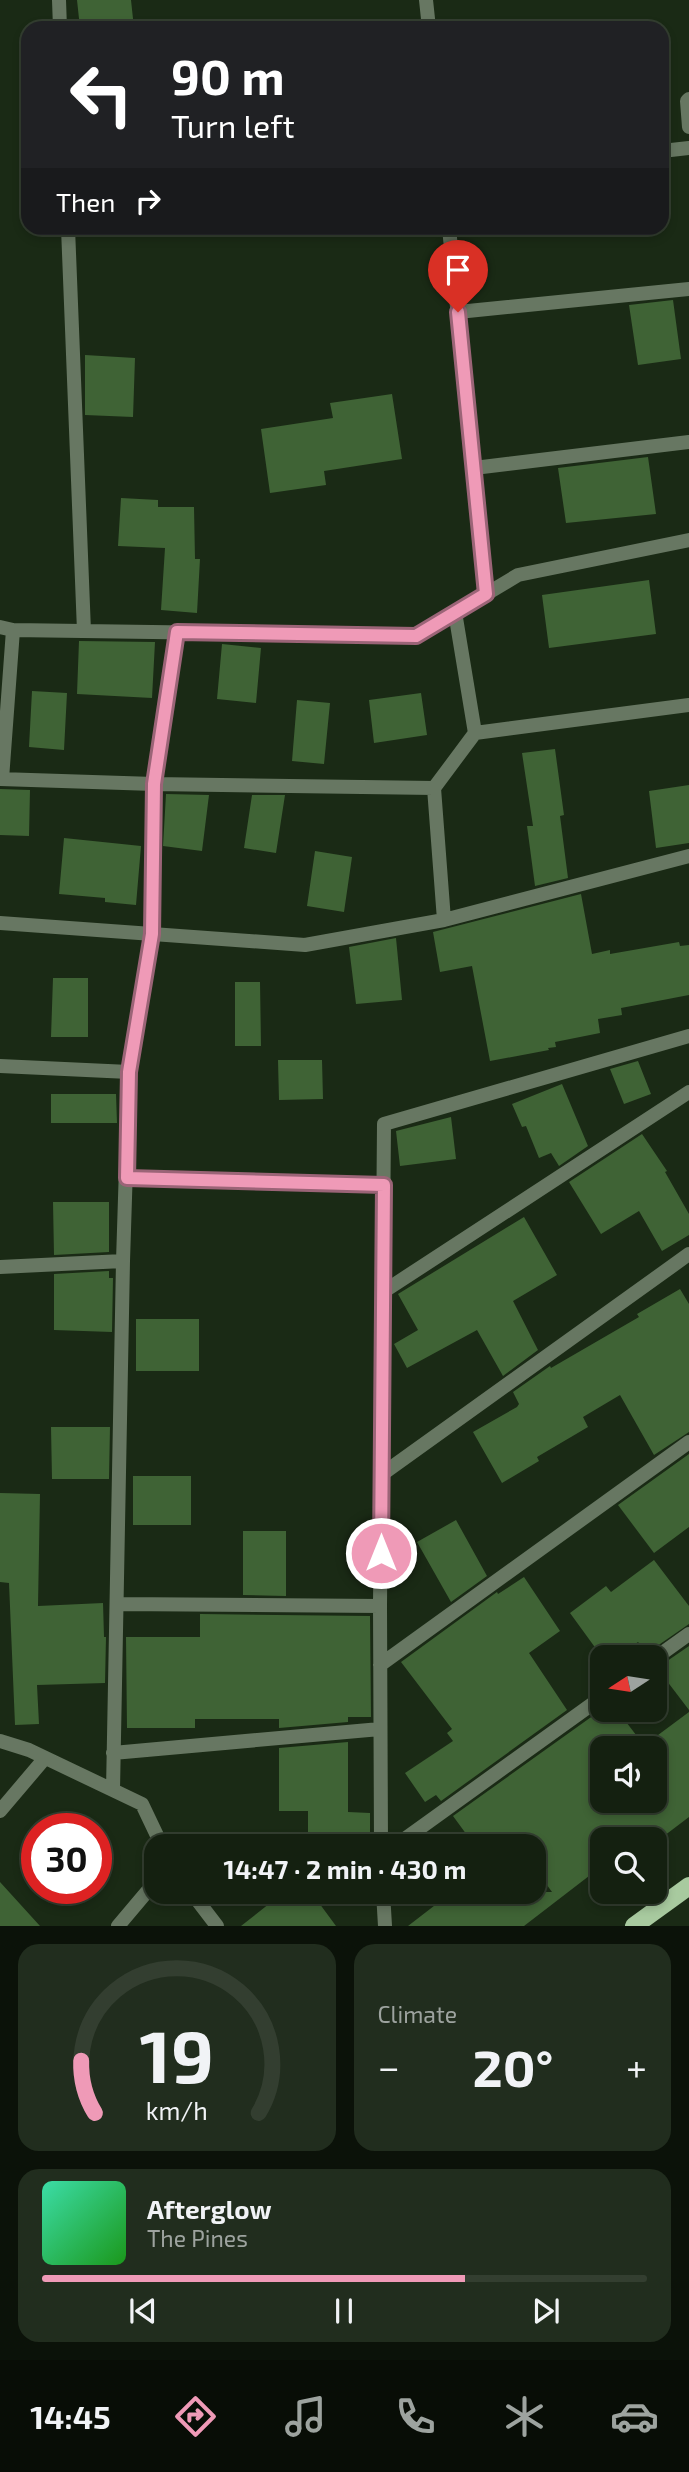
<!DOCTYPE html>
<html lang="en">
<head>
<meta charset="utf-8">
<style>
  body { margin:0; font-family:"Exo 2",sans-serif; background:#212d1e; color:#f1f3f6; height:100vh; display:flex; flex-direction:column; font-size:26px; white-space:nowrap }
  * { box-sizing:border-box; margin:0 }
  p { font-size:23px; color:#9da39f }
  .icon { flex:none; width:38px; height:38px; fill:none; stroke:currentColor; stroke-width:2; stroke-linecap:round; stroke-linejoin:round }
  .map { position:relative; height:1926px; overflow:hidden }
  .details { display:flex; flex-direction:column; gap:18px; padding:18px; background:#0b1209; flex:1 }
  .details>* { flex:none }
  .guide { position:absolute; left:21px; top:21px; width:648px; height:214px; border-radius:21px; box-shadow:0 4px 10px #0003,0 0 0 2px #333e30; background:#202124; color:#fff; overflow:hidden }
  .needle { width:46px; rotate:258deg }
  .buttons { position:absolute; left:590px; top:1645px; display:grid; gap:14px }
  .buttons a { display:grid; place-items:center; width:77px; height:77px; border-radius:14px; background:#142010; box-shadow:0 4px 10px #0003,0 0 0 2px #333e30; font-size:35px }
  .speed { position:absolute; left:21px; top:1813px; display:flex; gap:14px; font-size:35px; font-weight:700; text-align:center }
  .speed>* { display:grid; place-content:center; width:91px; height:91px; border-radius:50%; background:#142010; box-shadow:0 4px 10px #0003,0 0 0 2px #333e30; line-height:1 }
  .speed .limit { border:10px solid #d22; background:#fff; color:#111 }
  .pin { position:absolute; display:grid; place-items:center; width:60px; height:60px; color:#fff; margin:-72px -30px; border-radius:50% 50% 50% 0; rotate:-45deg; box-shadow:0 0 7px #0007 }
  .pin .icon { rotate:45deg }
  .me { position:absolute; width:77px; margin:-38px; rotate:0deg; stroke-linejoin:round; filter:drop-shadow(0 0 5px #0008) }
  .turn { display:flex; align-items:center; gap:24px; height:147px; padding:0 35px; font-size:32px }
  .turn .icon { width:91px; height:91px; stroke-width:2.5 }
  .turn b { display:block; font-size:49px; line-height:60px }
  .then { display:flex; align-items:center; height:66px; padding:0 35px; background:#0003; gap:14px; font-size:26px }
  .big { font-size:52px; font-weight:700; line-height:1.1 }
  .details .card { flex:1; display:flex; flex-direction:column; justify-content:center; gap:10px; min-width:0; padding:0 24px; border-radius:21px; background:#212d1e }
  .details .dial { align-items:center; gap:0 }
  .dial svg { height:182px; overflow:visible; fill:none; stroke:#333e30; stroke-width:7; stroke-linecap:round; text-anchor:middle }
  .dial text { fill:#f1f3f6; stroke:none }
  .song { display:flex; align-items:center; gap:21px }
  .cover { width:84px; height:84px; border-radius:10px; background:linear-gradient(135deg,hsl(160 70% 55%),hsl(120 70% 35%)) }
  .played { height:7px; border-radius:4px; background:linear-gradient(90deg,#ef9ab7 70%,#333e30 70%) }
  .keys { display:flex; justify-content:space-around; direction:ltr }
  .heat { display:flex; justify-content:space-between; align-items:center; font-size:38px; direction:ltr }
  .details .tiles { flex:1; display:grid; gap:18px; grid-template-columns:1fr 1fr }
  .card:last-child { grid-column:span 2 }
  .trip { position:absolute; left:144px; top:1834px; width:402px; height:70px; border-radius:21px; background:#142010; box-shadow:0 4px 10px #0003,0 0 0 2px #333e30; font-weight:700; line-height:70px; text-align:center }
  .dock { display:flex; height:112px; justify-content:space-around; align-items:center; background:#080d06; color:#9da39f }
  .dock .icon { width:49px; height:49px }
  .dock .on { color:#ef9ab7 }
  .dock b { font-size:32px; color:#f1f3f6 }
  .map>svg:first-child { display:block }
</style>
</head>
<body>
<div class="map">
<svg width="689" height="1926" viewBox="0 0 689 1926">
  <rect width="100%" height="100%" fill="#1a2a15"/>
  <path fill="#3f6335" d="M77 0H131L134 28H80Z
    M673 300 681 359 638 365 629 305Z
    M85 355 135 358 133 417 85 415Z
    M392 394 402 459 324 471 326 485 270 493 261 429 333 418 330 403Z
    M648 457 656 514 566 523 558 468Z
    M121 498 158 500V507H194L195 559H200L197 613 161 610 165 548 118 546Z
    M649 580 656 634 549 648 542 595Z
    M79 641 155 642 152 698 77 694Z
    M222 644 261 648 256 703 217 699Z
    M32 691 67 693 64 750 29 747Z
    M421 693 427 735 374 743 369 700Z
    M297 700 330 703 324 764 292 761Z
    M555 749 564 815 560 816 568 878 535 886 527 826H533L522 753Z
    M689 785V843L656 848 649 791Z
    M0 789 30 790 29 836 0 835Z
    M166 794 209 795 202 851 163 846Z
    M252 795H285L276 853 244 848Z
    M64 838 141 846 136 905 105 902V898L59 894Z
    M315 851 352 857 344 912 307 906Z
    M581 894 592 954 610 950V954L679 942 680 946 689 945V995L621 1008 622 1015 598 1019 600 1033 555 1042 556 1047 548 1048 549 1050 490 1061 472 966 440 972 433 932Z
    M396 938 402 1000 356 1004 349 947Z
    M53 978H88V1037H51Z
    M235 982H260L261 1046H235Z
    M278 1060H322L323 1099 279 1100Z
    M638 1061 651 1094 624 1104 610 1069Z
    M562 1084 588 1146 559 1166 551 1153 539 1158 526 1126 522 1127 512 1104Z
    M51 1094H116L117 1123H51Z
    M451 1117 456 1159 400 1166 396 1131Z
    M642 1134 667 1171 665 1172 689 1214V1235L662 1251 639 1211 601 1234 569 1182Z
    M53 1202H109V1252L54 1255Z
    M524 1217 557 1275 513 1301 538 1350 503 1376 477 1330 407 1368 394 1344 418 1330 398 1294Z
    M109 1271V1278H113L112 1332 54 1330V1274Z
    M680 1289 689 1304V1432L654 1455 620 1395 583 1417 588 1427 537 1457 539 1461 502 1483 473 1432 517 1407 519 1404 513 1392 550 1366 551 1368 639 1317 637 1314Z
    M136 1319H199V1371H136Z
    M51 1427H110L109 1479H52Z
    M689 1454V1527L654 1553 618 1505Z
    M133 1476H191V1525H133Z
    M0 1493 40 1494 38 1606 103 1603 104 1637H106L105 1683 37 1685 39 1724 15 1725 9 1583 0 1582Z
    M456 1520 487 1576 451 1602 417 1542Z
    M243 1531H286V1596L243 1595Z
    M654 1560 689 1606V1624L647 1653 638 1642 618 1657H602L570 1613 606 1586 611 1592Z
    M524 1577 560 1631 529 1653 567 1710 441 1801 436 1795 425 1802 405 1773 453 1741 447 1733 452 1729 401 1662 497 1592 498 1594Z
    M200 1614 370 1616 371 1717H348V1722L279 1728V1719H195V1728H127L126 1637H200Z
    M689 1646V1710L657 1668Z
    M601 1710H617L646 1748H602V1801H654V1738L689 1712V1817L660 1839H602V1866L524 1926H408L452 1892H552L534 1867V1846H475L453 1816Z
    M348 1742V1812L370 1813V1837H337V1844H308V1811H279V1748Z
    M0 1882 40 1926H0Z
    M284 1892H311L336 1926H241Z"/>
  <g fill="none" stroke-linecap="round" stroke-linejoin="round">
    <path stroke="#677762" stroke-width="14" d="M59 0 60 28
      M426 0 429 28
      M689 99 687 101 689 127
      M662 151 689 148
      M68 228 84 631
      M449 228 486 594
      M458 312 689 289
      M474 468 689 442
      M455 612 475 733
      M0 627 13 630 416 636 518 575 689 540
      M0 779 154 784 434 788 444 920
      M2 779 13 630
      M434 788 475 733 689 705
      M0 923 305 945 444 920 689 856
      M0 1066 129 1072
      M126 1178 384 1185
      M0 1267 123 1261
      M383 1292 689 1092
      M381 1475 689 1254
      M117 1604 380 1606
      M654 1659 689 1634
      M380 1665 689 1442
      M0 1741 29 1750 142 1804 162 1846
      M113 1753 380 1729
      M113 1790 123 1261 129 1072 152 934 154 784 177 632
      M0 1811 45 1758
      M381 1846 380 1606 384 1124 689 1036
      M395 1846 602 1697
      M191 1892 217 1926
      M383 1892 385 1926
      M118 1926 156 1881"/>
    <path stroke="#a8ca9f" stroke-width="18" d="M634 1926 689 1886"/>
  </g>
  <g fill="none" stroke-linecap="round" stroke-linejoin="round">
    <defs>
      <path id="route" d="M381 1553 384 1185 127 1178 129 1072 152 934 154 784 177 632 416 636 486 594 458 312"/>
    </defs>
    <use href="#route" stroke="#9b6477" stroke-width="18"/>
    <use href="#route" stroke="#ef9ab7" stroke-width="12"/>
  </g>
</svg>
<div class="buttons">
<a><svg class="needle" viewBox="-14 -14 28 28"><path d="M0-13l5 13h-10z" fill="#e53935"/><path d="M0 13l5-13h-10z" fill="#9da39f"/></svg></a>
<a><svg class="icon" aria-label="sound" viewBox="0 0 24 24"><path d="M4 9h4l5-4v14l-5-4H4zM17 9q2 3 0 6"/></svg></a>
<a><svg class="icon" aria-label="search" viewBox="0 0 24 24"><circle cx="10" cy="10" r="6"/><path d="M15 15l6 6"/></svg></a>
</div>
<div class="speed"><div class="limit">30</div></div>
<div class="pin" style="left:458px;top:312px;background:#d93025"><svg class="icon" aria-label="arrive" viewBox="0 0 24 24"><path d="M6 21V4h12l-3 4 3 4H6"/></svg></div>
<svg class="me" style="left:381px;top:1553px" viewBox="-20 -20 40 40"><circle r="17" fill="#ef9ab7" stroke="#fff" stroke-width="3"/><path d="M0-11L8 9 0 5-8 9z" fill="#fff"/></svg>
<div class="trip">14:47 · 2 min · 430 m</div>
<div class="guide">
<div class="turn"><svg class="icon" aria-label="left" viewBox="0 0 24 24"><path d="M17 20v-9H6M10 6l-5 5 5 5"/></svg><div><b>90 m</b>Turn left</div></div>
<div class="then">Then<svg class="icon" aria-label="right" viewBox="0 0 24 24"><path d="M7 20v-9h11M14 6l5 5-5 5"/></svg></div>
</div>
</div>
<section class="details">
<div class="tiles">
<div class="card dial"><svg viewBox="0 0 100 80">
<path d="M14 69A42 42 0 1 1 86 69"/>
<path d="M14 69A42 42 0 0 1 8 46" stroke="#ef9ab7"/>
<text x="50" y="56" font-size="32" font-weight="700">19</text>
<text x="50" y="72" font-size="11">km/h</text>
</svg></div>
<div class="card"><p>Climate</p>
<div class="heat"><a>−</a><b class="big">20°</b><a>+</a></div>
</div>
<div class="card">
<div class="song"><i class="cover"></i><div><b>Afterglow</b><p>The Pines</p></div></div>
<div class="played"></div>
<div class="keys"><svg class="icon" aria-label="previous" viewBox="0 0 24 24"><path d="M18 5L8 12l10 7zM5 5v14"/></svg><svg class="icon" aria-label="pause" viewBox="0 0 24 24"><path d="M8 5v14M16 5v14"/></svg><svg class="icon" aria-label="next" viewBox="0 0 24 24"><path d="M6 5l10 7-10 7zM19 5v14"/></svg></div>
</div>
</div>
</section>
<nav class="dock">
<b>14:45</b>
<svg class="icon on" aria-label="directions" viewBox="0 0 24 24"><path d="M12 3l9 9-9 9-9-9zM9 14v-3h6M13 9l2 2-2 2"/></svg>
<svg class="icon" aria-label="music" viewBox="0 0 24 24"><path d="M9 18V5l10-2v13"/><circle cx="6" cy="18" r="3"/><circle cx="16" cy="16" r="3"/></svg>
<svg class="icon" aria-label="phone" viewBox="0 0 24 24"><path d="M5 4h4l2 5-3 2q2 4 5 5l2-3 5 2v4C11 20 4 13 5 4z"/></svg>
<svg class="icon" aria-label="climate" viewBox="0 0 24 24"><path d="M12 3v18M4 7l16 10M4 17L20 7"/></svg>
<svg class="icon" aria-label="car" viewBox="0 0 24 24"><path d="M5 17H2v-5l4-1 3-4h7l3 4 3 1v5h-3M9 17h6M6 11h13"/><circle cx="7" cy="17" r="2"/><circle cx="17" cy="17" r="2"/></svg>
</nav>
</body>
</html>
